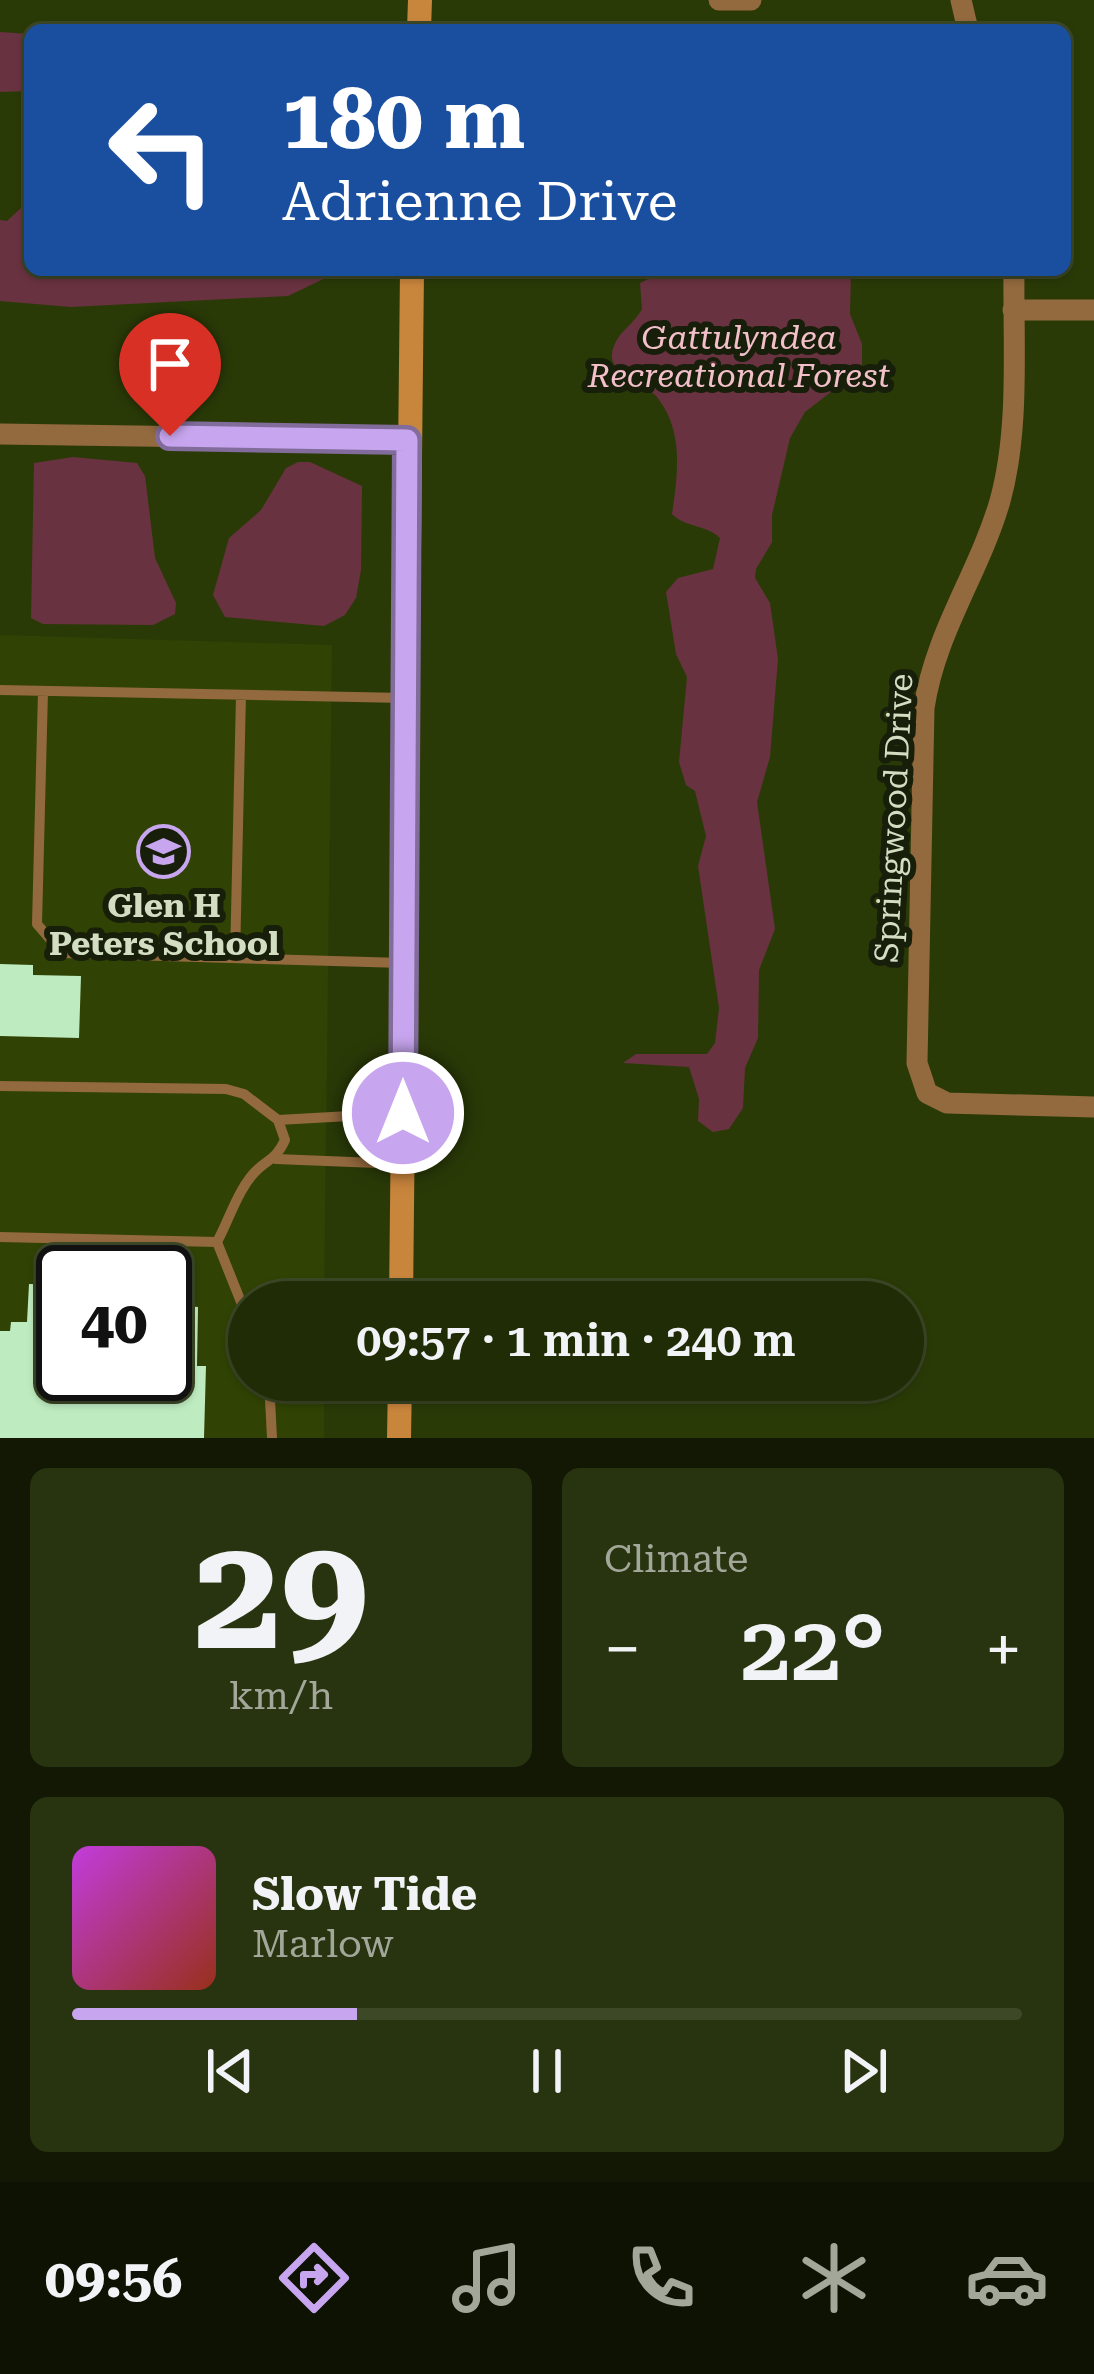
<!DOCTYPE html>
<html lang="en">
<head>
<meta charset="utf-8">
<style>
  body { margin:0; font-family:"Roboto Serif",serif; background:#28340f; color:#f1f3f6; height:100vh; display:flex; flex-direction:column; font-size:45px; white-space:nowrap }
  * { box-sizing:border-box; margin:0 }
  p { font-size:39px; color:#a2a79a }
  .icon { flex:none; width:66px; height:66px; fill:none; stroke:currentColor; stroke-width:2; stroke-linecap:round; stroke-linejoin:round }
  .map { position:relative; height:1438px; overflow:hidden }
  .side { display:flex; flex-direction:column; gap:30px; padding:30px; background:#121803; flex:1 }
  .side>* { flex:none }
  .guide { position:absolute; left:24px; top:24px; width:1047px; height:252px; border-radius:18px; box-shadow:0 3px 9px #0004,0 0 0 3px #3d4827; background:#1a4fa0; color:#fff; overflow:hidden }
  .speed { position:absolute; left:36px; top:1245px; display:flex; gap:24px; font-size:60px; font-weight:700; text-align:center }
  .speed>* { display:grid; place-content:center; width:156px; height:156px; border-radius:50%; background:#202c05; box-shadow:0 3px 9px #0004,0 0 0 3px #3d4827; line-height:1 }
  .speed .limit { border:6px solid #111; border-radius:18px; background:#fff; color:#111 }
  .pin { position:absolute; display:grid; place-items:center; width:102px; height:102px; color:#fff; margin:-123px -51px; border-radius:50% 50% 50% 0; rotate:-45deg; box-shadow:0 0 12px #0007 }
  .pin .icon { rotate:45deg }
  .me { position:absolute; width:132px; margin:-66px; rotate:0deg; stroke-linejoin:round; filter:drop-shadow(0 0 9px #0008) }
  .turn { display:flex; align-items:center; gap:42px; height:252px; padding:0 60px; font-size:54px }
  .turn .icon { width:156px; height:156px; stroke-width:2.5 }
  .turn b { display:block; font-size:84px; line-height:102px }
  .big { font-size:90px; font-weight:600; line-height:1.1 }
  .side .tile { flex:1; display:flex; flex-direction:column; justify-content:center; gap:18px; min-width:0; padding:0 42px; border-radius:18px; background:#28340f }
  .side .dial { align-items:center; gap:0 }
  .dial b { font-size:156px; line-height:1 }
  .song { display:flex; align-items:center; gap:36px }
  .cover { width:144px; height:144px; border-radius:18px; background:linear-gradient(135deg,hsl(290 70% 55%),hsl(10 70% 35%)) }
  .played { height:12px; border-radius:6px; background:linear-gradient(90deg,#c8a6ef 30%,#3d4827 30%) }
  .keys { display:flex; justify-content:space-around; direction:ltr }
  .heat { display:flex; justify-content:space-between; align-items:center; font-size:66px; direction:ltr }
  .side .tiles { flex:1; display:grid; gap:30px; grid-template-columns:1fr 1fr }
  .tile:last-child { grid-column:span 2 }
  .trip { position:absolute; left:228px; top:1281px; width:696px; height:120px; border-radius:60px; background:#202c05; box-shadow:0 3px 9px #0004,0 0 0 3px #3d4827; font-weight:600; line-height:120px; text-align:center }
  .menu { display:flex; height:192px; justify-content:space-around; align-items:center; background:#0d1202; color:#a2a79a }
  .menu .icon { width:84px; height:84px }
  .menu .selected { color:#c8a6ef }
  .menu b { font-size:54px; color:#f1f3f6 }
  .map>svg:first-child { display:block }
</style>
</head>
<body>
<div class="map">
<svg width="1094" height="1438" viewBox="0 0 1094 1438">
  <rect width="100%" height="100%" fill="#2a3a07"/>
  <path fill="#304204" fill-rule="evenodd" d="M0 635 332 645 324 1302H249V1380H324V1438H0ZM63 1272H165V1374H63Z"/>
  <path fill="#693240" d="M0 32 30 34V91L0 92Z
    M30 189V270H342L288 296 71 307 0 301V220L7 221 22 207Z
    M667 270H851L850 314 862 344V368L805 412 790 438 772 515V542L756 569 755 578 770 603 778 659 770 757 757 802 775 929 759 970 758 1038 745 1068 743 1108 729 1129 713 1132 698 1121 699 1099 689 1067 623 1063 636 1054H707L715 1043 719 1008 698 866 706 836 695 791 686 785 679 762 687 677 676 654 666 592 678 578 713 569 720 538C705 524 686 528 672 514 678 473 684 431 657 397 644 380 602 375 614 346 619 331 635 323 642 309L640 283Z
    M73 457 137 463 145 476 155 558 176 603 175 614 153 625 43 624 31 618 34 463Z
    M298 462H310L362 486 361 570 356 598 345 615 324 626 225 617 213 595 229 538 261 510 286 468Z"/>
  <path fill="#beebc0" d="M0 964 33 965V975L81 976 79 1038 0 1036Z
    M29 1284 63 1285V1374H165V1288L186 1289V1306L198 1307 197 1366H206L204 1438H0V1331H10L11 1322H27Z"/>
  <g fill="none" stroke-linecap="round" stroke-linejoin="round">
    <path stroke="#93693e" stroke-width="10" d="M0 690 405 698
      M43 691 37 924 62 953 403 963
      M235 958 241 695
      M0 1086 226 1089 244 1094 278 1120 285 1140C277 1157 271 1158 258 1169 239 1186 229 1220 217 1242
      M278 1120 403 1113
      M276 1159 402 1164
      M0 1237 217 1242
      M217 1242 249 1322
      M269 1380 272 1438"/>
    <path stroke="#93693e" stroke-width="21" d="M719 0H751
      M961 0 968 30
      M1014 270C1013 344 1020 429 1000 501 979 573 935 633 924 708L917 1063 927 1093 947 1103 1094 1107
      M1013 310H1094
      M0 434 407 440"/>
    <path stroke="#c8853c" stroke-width="24" d="M419 30 420 0
      M401 1302 412 270
      M399 1438 400 1380"/>
  </g>
  <g fill="none" stroke-linecap="round" stroke-linejoin="round">
    <defs>
      <path id="route" d="M170 436 407 440 403 1113"/>
    </defs>
    <use href="#route" stroke="#826c9b" stroke-width="30"/>
    <use href="#route" stroke="#c8a6ef" stroke-width="21"/>
  </g>
  <defs>
    <symbol id="school-ring" viewBox="-11 -11 22 22"><circle r="9.5" fill="#171e0a" stroke="#c8a6ef" stroke-width="1.5"/><path d="M0-5L7-2L0 1L-7-2ZM-4 1L0 2.5L4 1V4Q0 6-4 4Z" fill="#c8a6ef"/></symbol>
  </defs>
  <g fill-rule="evenodd">
    <use href="#school-ring" x="134" y="822" width="59" height="59"/>
  </g>
  <g text-anchor="middle" stroke-width="12" stroke-linejoin="round" paint-order="stroke">
    <g font-size="33" font-style="italic" fill="#f3c0ca" stroke="#171e0a">
      <text x="739" y="349">Gattulyndea<tspan x="739" dy="38">Recreational Forest</tspan></text>
    </g>
    <g font-size="33" fill="#d2ddc2" stroke="#171e0a">
      <text transform="translate(893 818) rotate(-87)" y="12">Springwood Drive</text>
    </g>
    <g font-size="33" font-weight="bold" fill="#d2ddc2" stroke="#171e0a">
      <text x="164" y="917">Glen H<tspan x="164" dy="38">Peters School</tspan></text>
    </g>
  </g>
</svg>
<div class="speed"><div class="limit">40</div></div>
<div class="pin" style="left:170px;top:436px;background:#d93025"><svg class="icon" aria-label="arrive" viewBox="0 0 24 24"><path d="M6 21V4h12l-3 4 3 4H6"/></svg></div>
<svg class="me" style="left:403px;top:1113px" viewBox="-20 -20 40 40"><circle r="17" fill="#c8a6ef" stroke="#fff" stroke-width="3"/><path d="M0-11L8 9 0 5-8 9z" fill="#fff"/></svg>
<div class="trip">09:57 · 1 min · 240 m</div>
<div class="guide">
<div class="turn"><svg class="icon" aria-label="left" viewBox="0 0 24 24"><path d="M17 20v-9H6M10 6l-5 5 5 5"/></svg><div><b>180 m</b>Adrienne Drive</div></div>
</div>
</div>
<section class="side">
<div class="tiles">
<div class="tile dial"><b>29</b><p>km/h</p></div>
<div class="tile"><p>Climate</p>
<div class="heat"><a>−</a><b class="big">22°</b><a>+</a></div>
</div>
<div class="tile">
<div class="song"><i class="cover"></i><div><b>Slow Tide</b><p>Marlow</p></div></div>
<div class="played"></div>
<div class="keys"><svg class="icon" aria-label="previous" viewBox="0 0 24 24"><path d="M18 5L8 12l10 7zM5 5v14"/></svg><svg class="icon" aria-label="pause" viewBox="0 0 24 24"><path d="M8 5v14M16 5v14"/></svg><svg class="icon" aria-label="next" viewBox="0 0 24 24"><path d="M6 5l10 7-10 7zM19 5v14"/></svg></div>
</div>
</div>
</section>
<nav class="menu">
<b>09:56</b>
<svg class="icon selected" aria-label="directions" viewBox="0 0 24 24"><path d="M12 3l9 9-9 9-9-9zM9 14v-3h6M13 9l2 2-2 2"/></svg>
<svg class="icon" aria-label="music" viewBox="0 0 24 24"><path d="M9 18V5l10-2v13"/><circle cx="6" cy="18" r="3"/><circle cx="16" cy="16" r="3"/></svg>
<svg class="icon" aria-label="phone" viewBox="0 0 24 24"><path d="M5 4h4l2 5-3 2q2 4 5 5l2-3 5 2v4C11 20 4 13 5 4z"/></svg>
<svg class="icon" aria-label="climate" viewBox="0 0 24 24"><path d="M12 3v18M4 7l16 10M4 17L20 7"/></svg>
<svg class="icon" aria-label="car" viewBox="0 0 24 24"><path d="M5 17H2v-5l4-1 3-4h7l3 4 3 1v5h-3M9 17h6M6 11h13"/><circle cx="7" cy="17" r="2"/><circle cx="17" cy="17" r="2"/></svg>
</nav>
</body>
</html>
